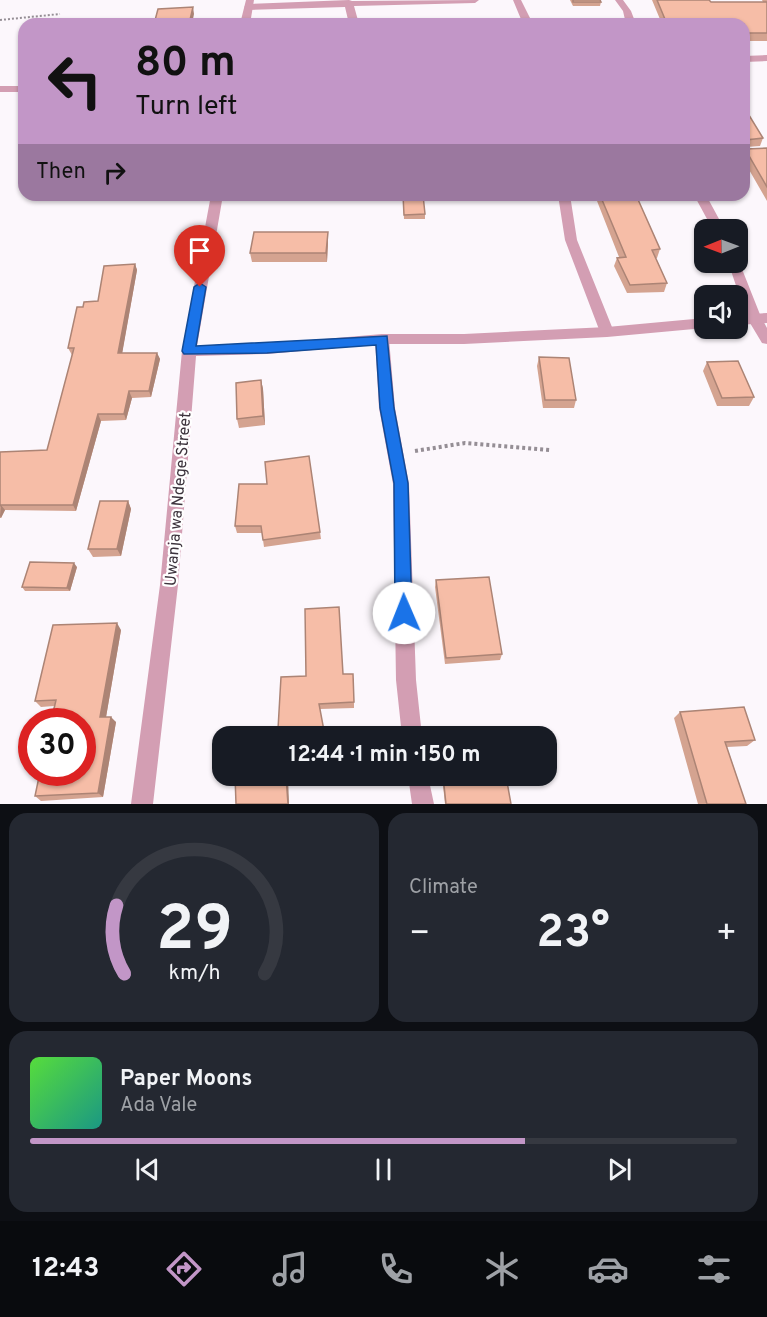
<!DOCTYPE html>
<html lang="en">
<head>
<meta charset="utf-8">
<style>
  body { margin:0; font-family:Overpass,sans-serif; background:#242831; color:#f1f3f6; height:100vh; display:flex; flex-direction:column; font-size:22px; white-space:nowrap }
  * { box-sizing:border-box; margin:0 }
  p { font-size:20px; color:#9ea1a6 }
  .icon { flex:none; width:33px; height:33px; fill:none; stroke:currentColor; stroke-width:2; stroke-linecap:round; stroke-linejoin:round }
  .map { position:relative; height:804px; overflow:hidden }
  .panel { display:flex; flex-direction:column; gap:9px; padding:9px; background:#0d0f14; flex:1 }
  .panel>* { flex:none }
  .banner { position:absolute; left:18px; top:18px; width:732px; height:183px; border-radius:18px; box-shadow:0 2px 4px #0004; background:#c296c7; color:#111; overflow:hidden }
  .needle { width:39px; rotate:269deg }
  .fabs { position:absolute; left:694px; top:219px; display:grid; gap:12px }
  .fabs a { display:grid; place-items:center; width:54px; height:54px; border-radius:12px; background:#171b24; box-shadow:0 2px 4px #0004; font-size:30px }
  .speed { position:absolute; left:18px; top:708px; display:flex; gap:12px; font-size:30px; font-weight:700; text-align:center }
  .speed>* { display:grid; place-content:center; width:78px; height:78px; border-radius:50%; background:#171b24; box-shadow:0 2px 4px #0004; line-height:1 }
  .speed .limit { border:9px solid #d22; background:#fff; color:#111 }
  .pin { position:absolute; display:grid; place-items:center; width:51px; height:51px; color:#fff; margin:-62px -26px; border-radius:50% 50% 50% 0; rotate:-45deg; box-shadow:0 0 6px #0007 }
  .pin .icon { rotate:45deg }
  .me { position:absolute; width:66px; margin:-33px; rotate:359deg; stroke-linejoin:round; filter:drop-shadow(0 0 4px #0008) }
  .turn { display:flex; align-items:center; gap:21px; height:126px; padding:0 18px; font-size:27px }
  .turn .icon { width:78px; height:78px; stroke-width:2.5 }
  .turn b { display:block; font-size:42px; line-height:51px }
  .then { display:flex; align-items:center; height:57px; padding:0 18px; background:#0003; gap:12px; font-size:22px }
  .big { font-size:45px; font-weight:700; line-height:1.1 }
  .panel .card { flex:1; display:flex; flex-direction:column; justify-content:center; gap:9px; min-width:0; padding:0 21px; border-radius:18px; background:#242831 }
  .panel .dial { align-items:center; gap:0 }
  .dial svg { height:156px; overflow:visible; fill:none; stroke:#363941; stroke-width:7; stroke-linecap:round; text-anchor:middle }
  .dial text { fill:#f1f3f6; stroke:none }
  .song { display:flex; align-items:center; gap:18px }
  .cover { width:72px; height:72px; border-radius:9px; background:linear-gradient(135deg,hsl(110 70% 55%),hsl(170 70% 35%)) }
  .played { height:6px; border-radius:3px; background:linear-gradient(90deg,#c296c7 70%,#363941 70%) }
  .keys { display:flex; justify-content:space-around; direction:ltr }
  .heat { display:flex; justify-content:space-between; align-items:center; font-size:33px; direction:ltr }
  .panel .tiles { flex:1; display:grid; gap:9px; grid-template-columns:1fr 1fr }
  .card:last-child { grid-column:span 2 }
  .trip { position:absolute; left:212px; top:726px; width:345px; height:60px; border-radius:18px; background:#171b24; box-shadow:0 2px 4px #0004; font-weight:700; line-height:60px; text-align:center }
  .tabs { display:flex; height:96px; justify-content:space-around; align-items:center; background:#090b0e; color:#9ea1a6 }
  .tabs .icon { width:42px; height:42px }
  .tabs .selected { color:#c296c7 }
  .tabs b { font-size:27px; color:#f1f3f6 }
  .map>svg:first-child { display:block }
</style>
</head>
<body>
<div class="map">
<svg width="767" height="804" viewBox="0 0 767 804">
  <rect width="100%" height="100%" fill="#fcf7fc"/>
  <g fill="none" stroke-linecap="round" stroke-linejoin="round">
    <path stroke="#958e95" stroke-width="2" stroke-dasharray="2 2" stroke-linecap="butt" d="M0 20 60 14"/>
    <path stroke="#958e95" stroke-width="4" stroke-dasharray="3 3" stroke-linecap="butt" d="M415 451 465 443 550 450"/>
    <path fill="#d39eb3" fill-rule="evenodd" d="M349 0 352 1 479 0 475 3 354 6 359 24H349L345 7 248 10 244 7 248 4Z
      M513 0H521L533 24H523Z
      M615 0H623L631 11 636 24H626L623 11Z
      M767 55V61L744 62V56Z
      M0 86H24V92H0Z
      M558 195H570L577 240 614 332 612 336H602L600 332 565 240Z
      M694 195H706L725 230H713Z
      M738 259 761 317 767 328V344L762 343 747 318 728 262H738Z
      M382 334 389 339 395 408 409 484 416 680 422 736H402L396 680 393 484 379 408 375 339Z
      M408 776H428L434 804H412Z"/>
    <path fill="#d39eb3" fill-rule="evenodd" d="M246 0H254L250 24H240Z
      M211 195H223L197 346 267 344 382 334H464L607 327 705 318V328L607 337 464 344H382L267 354 196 356 178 585 153 804H131L160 585 182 351Z
      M767 313V323L738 325V315Z"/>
  </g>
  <path fill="#d4a390" d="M570 0H600L601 2 600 6H573Z
    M652 0H709L711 2H763L762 0H767V41H744V24H662Z
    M744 107 763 138 760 146 746 147V149L767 148V201L744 161Z
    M403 195 425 214V219H404Z
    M592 195H636L660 249 657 258H656L667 283 664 292 627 293 614 266 617 258 619 257 597 201H593Z
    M328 241 327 262H252L250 253Z
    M135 264 137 270 122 353H157L160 359 151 397 132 398 126 420 101 421 76 511 5 510 1 518H0V452L47 450 72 355 68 348 83 307 98 301Z
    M539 357 576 400 574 408H543L537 366Z
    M707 362 754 397 749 406H717L703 371Z
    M261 380 263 389 265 425 239 428 237 419Z
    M309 456 321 539 264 547 262 533H237L235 526 267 484Z
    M128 501 131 509 121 556 93 557 88 549Z
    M77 567 70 591H25L22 587Z
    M436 580 502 654 500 660 445 664 435 587Z
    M121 630 106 717 116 722 103 797 41 801 35 796 54 706 41 707 35 701Z
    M344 674 354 679V708L320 709 281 677Z
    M680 712 755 740 747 746 727 747 746 804H698L674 718Z
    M442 776H506L511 804H445Z"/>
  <path fill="#ac8475" d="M193 7 194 14 192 24H189Z
    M328 232V241L327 262 326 253Z
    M135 264 137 270 121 360 118 353Z
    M157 353 160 359 151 397 149 391Z
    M261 380 263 389 265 425 263 416Z
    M129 391 132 398 126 420 124 414Z
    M98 414 101 421 76 511 73 505Z
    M128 501 131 509 121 556 117 549Z
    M1 505 5 510 1 518 0 516Z
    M74 563 77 567 70 591 67 588Z
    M117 623 121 630 105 723 100 717Z
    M111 717 116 722 103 797 98 793Z
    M286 776H288L289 804H288Z"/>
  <path fill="#f6bda7" stroke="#ac8475" stroke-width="1.5" d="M573 0H600L601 2H573Z
    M657 0H709L711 2H767V33H744V24H667Z
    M193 7 189 24H154L158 9Z
    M744 107 763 138 746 140V149L767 148V187L744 147Z
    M403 195H423L425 214 404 215Z
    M600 195H636L660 249 652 250 667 283 630 285 617 258 626 257Z
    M254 232H328L326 253H250Z
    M135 264 118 353H157L149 391H129L124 414H98L73 505H1L0 506V452L47 450 74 348H68L77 307H83L84 302 98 301 104 266Z
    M539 357 569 358 576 400H545Z
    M738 361 754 397 722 398 707 362Z
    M261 380 263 416 237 419 236 383Z
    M309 456 320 532 263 540 261 526H235L239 484H267L265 462Z
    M100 501H128L117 549H88Z
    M30 562 74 563 67 588 22 587Z
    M489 577 502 654 446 658 436 580Z
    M339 607 343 674H353L354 702 319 704 325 736H279L278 729 281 677 306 676 305 609Z
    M117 623 100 717H111L98 793 35 796 40 772H82V722H51L56 700 35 701 53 625Z
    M744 707 755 740 725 742 746 804H707L680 712Z
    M235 776H286L288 804H236Z
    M443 776H506L511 804H446Z"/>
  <path fill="#1a73e8" stroke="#114b97" stroke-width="1.5" d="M200 283 206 287 196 346 387 336 394 408 408 483 412 613 410 618 404 620 398 618 395 613 394 483 380 408 376 345 267 353 184 354 182 351 194 287Z"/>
  <g text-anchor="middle" stroke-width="4.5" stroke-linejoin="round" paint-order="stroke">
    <g font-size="16" fill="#3d343d" stroke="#fff">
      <text transform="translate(177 499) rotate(-85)" y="6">Uwanja wa Ndege Street</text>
    </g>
  </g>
</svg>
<div class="fabs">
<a><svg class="needle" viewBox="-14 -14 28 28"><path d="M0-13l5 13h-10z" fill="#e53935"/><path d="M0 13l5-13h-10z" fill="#9ea1a6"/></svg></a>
<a><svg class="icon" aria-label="sound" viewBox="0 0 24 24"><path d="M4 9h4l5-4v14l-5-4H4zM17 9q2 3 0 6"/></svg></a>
</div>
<div class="speed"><div class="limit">30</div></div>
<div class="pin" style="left:200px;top:287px;background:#d93025"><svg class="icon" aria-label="arrive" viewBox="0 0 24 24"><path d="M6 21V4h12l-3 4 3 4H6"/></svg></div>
<svg class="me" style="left:404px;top:613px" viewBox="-20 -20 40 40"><circle r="19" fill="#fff"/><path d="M0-13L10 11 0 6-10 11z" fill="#1a73e8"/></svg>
<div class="trip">12:44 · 1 min · 150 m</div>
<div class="banner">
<div class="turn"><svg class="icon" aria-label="left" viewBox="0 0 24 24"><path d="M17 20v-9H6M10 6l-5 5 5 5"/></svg><div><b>80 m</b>Turn left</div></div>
<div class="then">Then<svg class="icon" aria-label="right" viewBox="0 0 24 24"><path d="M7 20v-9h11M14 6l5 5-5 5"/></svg></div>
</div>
</div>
<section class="panel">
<div class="tiles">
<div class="card dial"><svg viewBox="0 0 100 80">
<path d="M14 69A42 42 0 1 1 86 69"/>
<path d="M14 69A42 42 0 0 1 10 34" stroke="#c296c7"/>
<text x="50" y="56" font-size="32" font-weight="700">29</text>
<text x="50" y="72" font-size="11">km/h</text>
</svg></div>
<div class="card"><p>Climate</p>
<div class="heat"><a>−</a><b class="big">23°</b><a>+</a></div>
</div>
<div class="card">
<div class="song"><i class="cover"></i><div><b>Paper Moons</b><p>Ada Vale</p></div></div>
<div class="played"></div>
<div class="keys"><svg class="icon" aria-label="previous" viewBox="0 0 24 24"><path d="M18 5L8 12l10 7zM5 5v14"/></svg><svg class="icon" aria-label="pause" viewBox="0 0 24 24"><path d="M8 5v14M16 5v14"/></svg><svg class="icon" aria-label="next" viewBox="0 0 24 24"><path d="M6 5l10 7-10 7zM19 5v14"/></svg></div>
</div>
</div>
</section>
<nav class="tabs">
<b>12:43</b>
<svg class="icon selected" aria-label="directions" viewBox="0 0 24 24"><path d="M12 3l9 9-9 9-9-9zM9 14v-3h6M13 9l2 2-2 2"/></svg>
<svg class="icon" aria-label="music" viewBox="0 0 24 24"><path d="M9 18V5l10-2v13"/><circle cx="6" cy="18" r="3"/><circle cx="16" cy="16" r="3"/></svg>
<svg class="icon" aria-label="phone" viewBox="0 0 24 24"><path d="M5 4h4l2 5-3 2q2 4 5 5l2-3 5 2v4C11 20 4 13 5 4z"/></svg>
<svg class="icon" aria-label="climate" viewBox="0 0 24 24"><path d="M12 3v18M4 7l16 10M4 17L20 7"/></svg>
<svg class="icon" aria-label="car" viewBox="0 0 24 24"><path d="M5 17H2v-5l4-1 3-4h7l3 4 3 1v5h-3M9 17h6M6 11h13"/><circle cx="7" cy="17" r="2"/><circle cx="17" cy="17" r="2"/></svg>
<svg class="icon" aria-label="filters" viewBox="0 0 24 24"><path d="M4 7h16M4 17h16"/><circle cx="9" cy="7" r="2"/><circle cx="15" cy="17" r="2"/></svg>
</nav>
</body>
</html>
